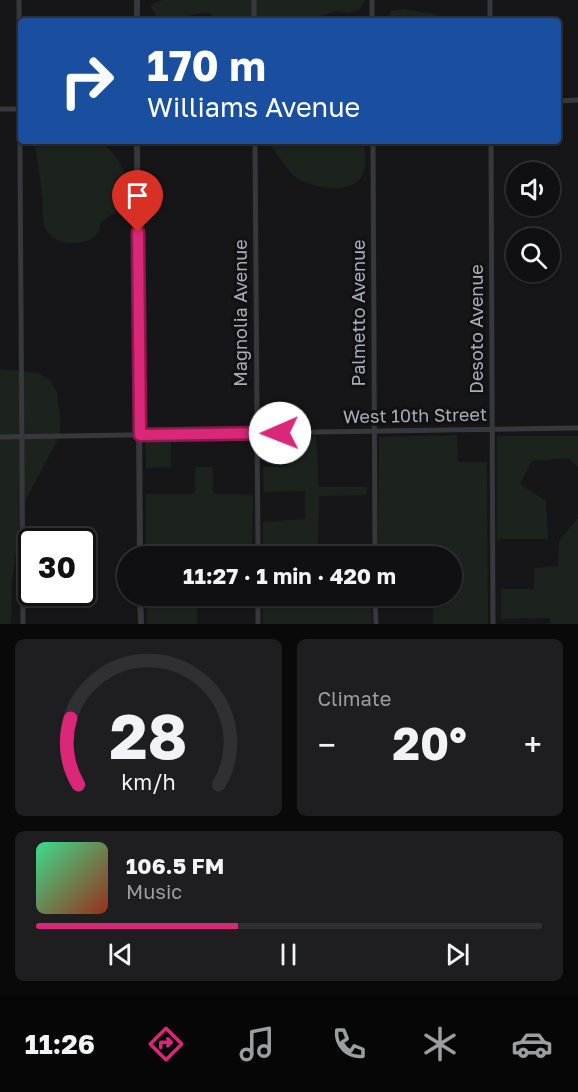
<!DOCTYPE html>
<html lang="en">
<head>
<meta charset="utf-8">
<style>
  body { margin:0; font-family:"Golos Text",sans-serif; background:#1e1e20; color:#f1f3f6; height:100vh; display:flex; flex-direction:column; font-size:22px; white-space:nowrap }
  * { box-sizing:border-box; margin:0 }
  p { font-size:20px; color:#9c9d9f }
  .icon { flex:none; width:33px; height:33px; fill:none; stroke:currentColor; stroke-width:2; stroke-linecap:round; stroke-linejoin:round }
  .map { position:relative; height:624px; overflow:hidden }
  .panel { display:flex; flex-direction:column; gap:15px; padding:15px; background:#09090a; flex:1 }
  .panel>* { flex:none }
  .guide { position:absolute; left:18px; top:18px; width:543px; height:126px; border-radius:6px; box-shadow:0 2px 4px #0004,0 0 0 2px #303032; background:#1a4fa0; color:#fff; overflow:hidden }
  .buttons { position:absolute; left:506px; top:162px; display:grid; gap:12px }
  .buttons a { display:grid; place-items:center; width:54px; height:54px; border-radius:50%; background:#101012; box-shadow:0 2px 4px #0004,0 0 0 2px #303032; font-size:30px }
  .speed { position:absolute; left:18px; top:528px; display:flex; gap:12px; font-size:30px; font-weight:700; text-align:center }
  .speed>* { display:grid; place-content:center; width:78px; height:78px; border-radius:50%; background:#101012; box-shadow:0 2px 4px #0004,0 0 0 2px #303032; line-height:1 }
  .speed .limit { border:3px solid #111; border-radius:9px; background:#fff; color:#111 }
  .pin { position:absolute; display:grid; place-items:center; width:51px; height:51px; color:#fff; margin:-62px -26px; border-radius:50% 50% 50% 0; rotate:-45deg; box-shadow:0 0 6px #0007 }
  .pin .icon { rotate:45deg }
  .me { position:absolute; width:66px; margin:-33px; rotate:269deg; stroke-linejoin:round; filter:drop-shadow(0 0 4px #0008) }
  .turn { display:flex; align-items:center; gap:21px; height:126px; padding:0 30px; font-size:27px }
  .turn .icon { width:78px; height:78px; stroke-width:2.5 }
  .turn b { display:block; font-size:42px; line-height:51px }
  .big { font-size:45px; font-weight:700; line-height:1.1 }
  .panel .card { flex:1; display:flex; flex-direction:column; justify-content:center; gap:9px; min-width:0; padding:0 21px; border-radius:9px; background:#1e1e20 }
  .panel .dial { align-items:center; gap:0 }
  .dial svg { height:156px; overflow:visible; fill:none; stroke:#303032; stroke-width:7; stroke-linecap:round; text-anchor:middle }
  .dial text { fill:#f1f3f6; stroke:none }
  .song { display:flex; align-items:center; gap:18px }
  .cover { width:72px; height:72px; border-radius:9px; background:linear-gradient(135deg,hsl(150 70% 55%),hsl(10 70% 35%)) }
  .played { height:6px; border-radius:3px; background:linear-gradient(90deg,#db2777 40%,#303032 40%) }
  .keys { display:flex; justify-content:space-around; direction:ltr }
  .heat { display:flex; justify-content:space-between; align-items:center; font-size:33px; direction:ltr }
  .panel .tiles { flex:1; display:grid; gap:15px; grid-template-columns:1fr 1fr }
  .card:last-child { grid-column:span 2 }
  .trip { position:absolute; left:117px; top:546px; width:345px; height:60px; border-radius:30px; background:#101012; box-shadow:0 2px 4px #0004,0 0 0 2px #303032; font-weight:700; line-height:60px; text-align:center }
  .tabs { display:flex; height:96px; justify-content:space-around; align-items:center; background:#060607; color:#9c9d9f }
  .tabs .icon { width:42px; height:42px }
  .tabs .current { color:#db2777 }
  .tabs b { font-size:27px; color:#f1f3f6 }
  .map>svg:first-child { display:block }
</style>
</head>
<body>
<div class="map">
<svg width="578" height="624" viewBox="0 0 578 624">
  <rect width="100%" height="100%" fill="#161618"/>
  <path fill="#1c231d" d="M162 0H366L360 9 349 13 338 11 316 17 256 16 255 21H215L210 13C191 12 177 21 159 21L150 5Z
    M403 9 430 13 455 21H387L391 11Z
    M34 141C47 141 90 138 99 142 118 151 136 185 124 205 119 212 108 215 102 222 99 225 100 231 97 234 87 246 61 246 50 235 39 223 44 209 42 196 40 178 38 159 34 141Z
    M266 141H365C364 150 367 165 363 174 353 197 306 188 292 174 282 164 277 151 266 141Z
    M0 369 39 373 50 380 57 392 60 418V431L56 443 24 503 21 516 12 581 11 624H0Z
    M457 435 458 462H487L488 624H433V596H452V556H378L379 437Z
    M316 436 319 487H367V495L319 496 318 556H263V522L305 519V491L264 492 263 467 288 466V438Z
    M497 436H578V467L568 458 532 461 520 484 546 501 548 539H497Z
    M171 439V467L146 468 145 440Z
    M195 467H213V494L253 495 252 556H200L199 544H146V494H195Z
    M578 518V624H550V618L501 619V589H534V568L558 566 559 541Z
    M147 596H252H197V624H147Z
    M306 596H371L372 624H263L262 599 305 598Z"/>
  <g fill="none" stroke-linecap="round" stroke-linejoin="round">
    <path stroke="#37383d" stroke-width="5" d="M19 0 23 624
      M254 0V21
      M372 0V21
      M490 0V21
      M558 101 578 100
      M0 109H21
      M255 141 258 556
      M373 141 375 556
      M491 141 493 624
      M0 437 578 428
      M258 596V624
      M375 596 376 624"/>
    <path stroke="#37383d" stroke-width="6" d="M137 0V21
      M137 141 140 556
      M140 596 141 624"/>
  </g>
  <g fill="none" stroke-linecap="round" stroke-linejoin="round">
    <defs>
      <path id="route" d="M138 232 140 435 280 433"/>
    </defs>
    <use href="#route" stroke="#8e194d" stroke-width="15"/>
    <use href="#route" stroke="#db2777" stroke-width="10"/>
  </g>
  <g text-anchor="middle" stroke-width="6" stroke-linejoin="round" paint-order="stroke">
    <g font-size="18" fill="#a8adb8" stroke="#111113">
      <text transform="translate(241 313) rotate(-90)" y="6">Magnolia Avenue</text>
      <text transform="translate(359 313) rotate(-90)" y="6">Palmetto Avenue</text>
      <text transform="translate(477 329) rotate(-90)" y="6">Desoto Avenue</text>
      <text transform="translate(415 416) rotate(-1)" y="6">West 10th Street</text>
    </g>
  </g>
</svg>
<div class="buttons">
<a><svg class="icon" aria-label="sound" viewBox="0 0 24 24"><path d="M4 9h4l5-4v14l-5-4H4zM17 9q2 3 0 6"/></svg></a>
<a><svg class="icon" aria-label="search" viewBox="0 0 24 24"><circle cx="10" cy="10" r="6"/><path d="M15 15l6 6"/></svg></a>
</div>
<div class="speed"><div class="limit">30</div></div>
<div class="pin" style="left:138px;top:232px;background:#d93025"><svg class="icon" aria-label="arrive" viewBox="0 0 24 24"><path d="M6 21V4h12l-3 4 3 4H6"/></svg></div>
<svg class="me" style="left:280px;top:433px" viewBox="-20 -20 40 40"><circle r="19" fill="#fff"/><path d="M0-13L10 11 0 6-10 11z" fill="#db2777"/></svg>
<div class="trip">11:27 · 1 min · 420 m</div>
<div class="guide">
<div class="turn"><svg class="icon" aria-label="right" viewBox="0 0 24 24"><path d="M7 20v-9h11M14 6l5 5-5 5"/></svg><div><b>170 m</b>Williams Avenue</div></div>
</div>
</div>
<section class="panel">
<div class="tiles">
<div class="card dial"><svg viewBox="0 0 100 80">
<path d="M14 69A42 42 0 1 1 86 69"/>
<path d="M14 69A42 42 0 0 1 10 35" stroke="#db2777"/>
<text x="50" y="56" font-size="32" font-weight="700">28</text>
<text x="50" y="72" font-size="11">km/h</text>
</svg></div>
<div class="card"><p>Climate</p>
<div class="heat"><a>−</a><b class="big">20°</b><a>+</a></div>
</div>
<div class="card">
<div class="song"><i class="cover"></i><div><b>106.5 FM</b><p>Music</p></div></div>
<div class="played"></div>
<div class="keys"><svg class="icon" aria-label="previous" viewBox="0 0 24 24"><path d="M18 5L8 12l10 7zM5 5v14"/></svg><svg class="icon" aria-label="pause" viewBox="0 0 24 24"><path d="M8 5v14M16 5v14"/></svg><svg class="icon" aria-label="next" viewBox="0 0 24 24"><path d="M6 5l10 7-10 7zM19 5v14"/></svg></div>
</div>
</div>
</section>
<nav class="tabs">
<b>11:26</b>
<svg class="icon current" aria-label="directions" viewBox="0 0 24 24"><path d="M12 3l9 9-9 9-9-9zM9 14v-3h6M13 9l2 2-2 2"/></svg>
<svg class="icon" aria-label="music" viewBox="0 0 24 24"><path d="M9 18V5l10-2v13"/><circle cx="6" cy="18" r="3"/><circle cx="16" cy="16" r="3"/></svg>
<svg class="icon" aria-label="phone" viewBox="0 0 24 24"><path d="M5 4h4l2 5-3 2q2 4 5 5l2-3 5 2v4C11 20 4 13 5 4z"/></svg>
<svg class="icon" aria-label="climate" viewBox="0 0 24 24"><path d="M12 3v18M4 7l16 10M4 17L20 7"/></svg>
<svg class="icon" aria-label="car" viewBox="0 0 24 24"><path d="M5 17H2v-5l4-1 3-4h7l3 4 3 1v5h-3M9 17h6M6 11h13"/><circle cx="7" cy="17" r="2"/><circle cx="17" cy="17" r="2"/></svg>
</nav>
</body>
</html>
